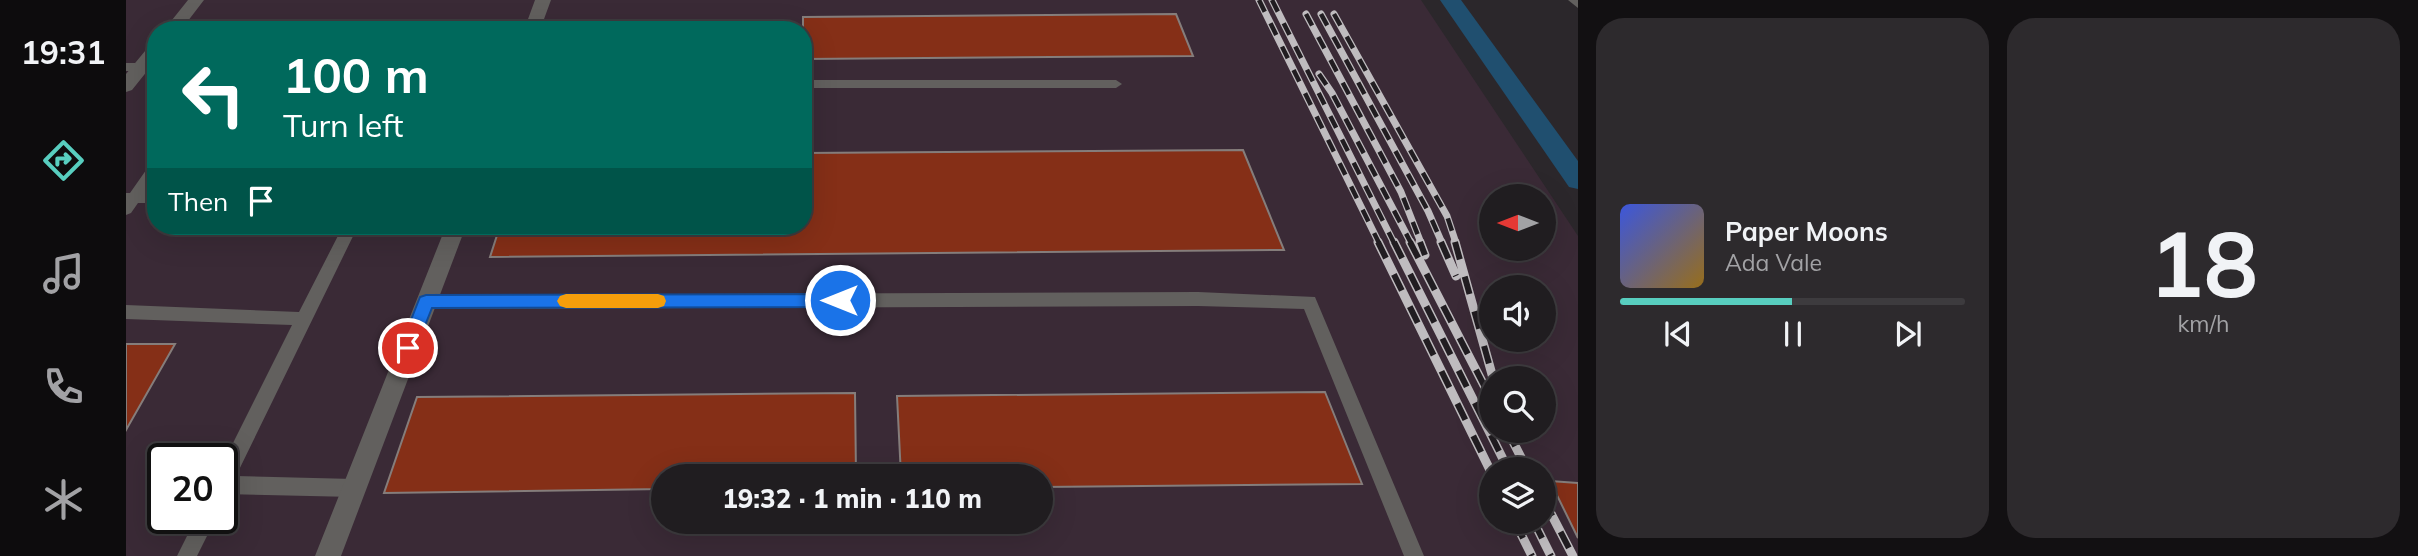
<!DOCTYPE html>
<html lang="en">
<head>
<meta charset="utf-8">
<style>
  body { margin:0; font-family:Mulish,sans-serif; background:#2d2a2d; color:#f1f3f6; height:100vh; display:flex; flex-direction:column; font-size:26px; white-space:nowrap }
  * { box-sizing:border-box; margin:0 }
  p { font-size:23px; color:#a2a2a5 }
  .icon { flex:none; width:38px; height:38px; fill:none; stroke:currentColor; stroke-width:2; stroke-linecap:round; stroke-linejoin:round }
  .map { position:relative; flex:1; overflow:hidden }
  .drawer { display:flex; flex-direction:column; gap:18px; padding:18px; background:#121012; width:840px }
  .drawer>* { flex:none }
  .top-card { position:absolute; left:21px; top:21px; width:665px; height:214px; border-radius:28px; box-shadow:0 7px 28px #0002,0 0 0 2px #3d3b3e; background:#00695c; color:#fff; overflow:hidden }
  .needle { width:46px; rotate:270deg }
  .fabs { position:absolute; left:1353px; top:184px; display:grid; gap:14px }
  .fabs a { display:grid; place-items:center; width:77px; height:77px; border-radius:50%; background:#201d20; box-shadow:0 7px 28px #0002,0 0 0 2px #3d3b3e; font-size:35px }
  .speed { position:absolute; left:21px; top:443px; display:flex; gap:14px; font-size:35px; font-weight:700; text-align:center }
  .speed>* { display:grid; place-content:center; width:91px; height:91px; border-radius:50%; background:#201d20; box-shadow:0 7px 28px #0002,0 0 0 2px #3d3b3e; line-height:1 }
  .speed .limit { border:4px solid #111; border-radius:10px; background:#fff; color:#111 }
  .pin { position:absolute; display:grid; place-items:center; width:60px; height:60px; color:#fff; margin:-30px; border:4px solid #fff; border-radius:50%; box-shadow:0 2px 7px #0007 }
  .me { position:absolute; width:77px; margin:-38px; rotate:270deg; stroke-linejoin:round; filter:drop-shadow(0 0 5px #0008) }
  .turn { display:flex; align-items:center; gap:24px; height:147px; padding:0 21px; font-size:32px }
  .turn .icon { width:91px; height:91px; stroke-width:2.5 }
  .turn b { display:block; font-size:49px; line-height:60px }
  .then { display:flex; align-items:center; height:66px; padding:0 21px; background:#0003; gap:14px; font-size:26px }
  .drawer .widget { flex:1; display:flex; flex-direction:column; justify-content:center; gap:10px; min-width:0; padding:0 24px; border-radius:28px; background:#2d2a2d }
  .drawer .dial { align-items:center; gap:0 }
  .dial b { font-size:91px; line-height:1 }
  .song { display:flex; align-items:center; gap:21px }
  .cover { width:84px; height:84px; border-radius:10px; background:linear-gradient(135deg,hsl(230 70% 55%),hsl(40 70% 35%)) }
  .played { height:7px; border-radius:4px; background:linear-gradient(90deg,#58cebf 50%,#3d3b3e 50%) }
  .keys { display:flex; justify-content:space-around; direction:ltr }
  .drawer .tiles { flex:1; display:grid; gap:18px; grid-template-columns:repeat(2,1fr) }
  .trip { position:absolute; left:525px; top:464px; width:402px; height:70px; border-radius:35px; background:#201d20; box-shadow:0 7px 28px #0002,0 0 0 2px #3d3b3e; font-weight:800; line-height:70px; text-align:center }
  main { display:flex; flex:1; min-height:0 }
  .dock { display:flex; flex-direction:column; width:126px; justify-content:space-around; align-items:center; background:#0d0c0d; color:#a2a2a5 }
  .dock .icon { width:49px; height:49px }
  .dock .current { color:#58cebf }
  .dock b { font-size:32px; color:#f1f3f6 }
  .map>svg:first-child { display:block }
</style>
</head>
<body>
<main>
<nav class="dock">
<b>19:31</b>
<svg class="icon current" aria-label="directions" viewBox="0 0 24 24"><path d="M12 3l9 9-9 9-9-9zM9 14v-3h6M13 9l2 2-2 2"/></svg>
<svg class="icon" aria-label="music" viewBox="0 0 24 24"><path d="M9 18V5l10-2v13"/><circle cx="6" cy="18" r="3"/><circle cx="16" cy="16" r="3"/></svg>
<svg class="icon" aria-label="phone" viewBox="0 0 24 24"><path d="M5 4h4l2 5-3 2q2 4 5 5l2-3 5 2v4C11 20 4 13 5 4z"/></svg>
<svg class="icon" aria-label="climate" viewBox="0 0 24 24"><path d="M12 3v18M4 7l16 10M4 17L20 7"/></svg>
</nav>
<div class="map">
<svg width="1452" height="556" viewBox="0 0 1452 556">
  <rect width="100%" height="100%" fill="#2b272b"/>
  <path fill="#3a2a36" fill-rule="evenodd" d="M0 0H1295L1452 236V556H0ZM30 30H677V226H30ZM1365 196H1418V248H1365ZM1365 287H1418V340H1365ZM1365 378H1418V430H1365ZM37 458H96V518H37ZM1365 469H1418V522H1365ZM537 476H915V522H537Z"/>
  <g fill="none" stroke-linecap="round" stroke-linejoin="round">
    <path fill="#204f6f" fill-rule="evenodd" d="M1314 0H1335L1452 161V189L1443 187Z"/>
  </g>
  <path fill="#852f17" stroke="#857d7b" stroke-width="2" d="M1050 14 1067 56 677 59V17Z
    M1117 150 1158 250 364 257 374 226H677V153Z
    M0 344H49L0 430Z
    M1199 392 1236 484 915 487V476H775L771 396Z
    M729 393 730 476H537V489L258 493 291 397Z
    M1424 481 1452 483V538Z"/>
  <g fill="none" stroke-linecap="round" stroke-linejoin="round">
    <path fill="#62605e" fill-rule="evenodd" d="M1442 0H1452V8Z
      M0 63H15L21 67 15 71H0Z
      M677 80H990L996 84 990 88H677Z
      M30 162V178L20 193H30V203H12L5 213 0 215V193H4L25 163Z
      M217 226H232L110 476 228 479 235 482 237 488 235 494 228 497 96 494V465L166 325 0 319V305L173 312Z
      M1072 292 1189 297 1298 556H1278L1178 309 1072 306 300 309 294 307 292 302 294 297 300 295Z
      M70 518H90L71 556H51Z"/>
    <path fill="#62605e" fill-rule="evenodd" d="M62 0H78L55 30H38Z
      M409 0H425L414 30H398Z
      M30 44V60L6 90 0 92V74L24 45Z
      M320 226H340L215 556H189Z"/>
    <defs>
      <path id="rail-far1" d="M1133 0 1253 243
        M1146 0 1268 243
        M1180 14 1275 192 1295 243
        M1195 14 1302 211 1316 243
        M1208 14 1321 216 1330 243
        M1193 74 1206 93 1285 243"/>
      <path id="rail" d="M1252 242 1365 472
        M1268 242 1382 469
        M1284 242 1365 399
        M1294 242 1299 255
        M1315 242 1330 276
        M1329 242 1367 378
        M1381 430 1401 469
        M1418 500 1447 556
        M1389 522 1406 556
        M1408 522 1425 556"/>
    </defs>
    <use href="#rail-far1" stroke="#bfbcbf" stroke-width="7"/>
    <use href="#rail" stroke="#bfbcbf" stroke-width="9"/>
    <use href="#rail-far1" stroke="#211d21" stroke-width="4.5" stroke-dasharray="13" stroke-linecap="butt"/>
    <use href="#rail" stroke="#211d21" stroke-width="6" stroke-dasharray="18" stroke-linecap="butt"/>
  </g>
  <path fill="#1a73e8" stroke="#114b97" stroke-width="2" d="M714 294 720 296 722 300 720 305 714 307 306 308 288 353 282 356 276 353 274 348 292 302 294 297 300 295Z"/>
  <path fill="#f59e0b" d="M440 294H532L538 296 540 301 538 306 532 308H440L434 306 431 301 434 296Z"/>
</svg>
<div class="fabs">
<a><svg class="needle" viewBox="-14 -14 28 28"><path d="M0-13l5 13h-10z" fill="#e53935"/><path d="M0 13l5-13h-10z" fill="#a2a2a5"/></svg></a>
<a><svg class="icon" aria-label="sound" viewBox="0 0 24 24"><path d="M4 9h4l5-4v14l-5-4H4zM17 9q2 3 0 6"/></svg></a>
<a><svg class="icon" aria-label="search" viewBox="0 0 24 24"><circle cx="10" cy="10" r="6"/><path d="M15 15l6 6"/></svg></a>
<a><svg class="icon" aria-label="layers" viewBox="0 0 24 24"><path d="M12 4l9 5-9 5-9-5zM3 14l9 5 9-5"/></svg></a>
</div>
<div class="speed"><div class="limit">20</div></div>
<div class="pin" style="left:282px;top:348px;background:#d93025"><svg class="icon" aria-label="arrive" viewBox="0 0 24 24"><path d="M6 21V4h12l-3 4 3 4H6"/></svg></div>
<svg class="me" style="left:714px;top:300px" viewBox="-20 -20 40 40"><circle r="17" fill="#1a73e8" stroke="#fff" stroke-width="3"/><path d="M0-11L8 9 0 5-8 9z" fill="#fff"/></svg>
<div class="trip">19:32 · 1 min · 110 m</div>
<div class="top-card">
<div class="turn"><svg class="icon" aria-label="left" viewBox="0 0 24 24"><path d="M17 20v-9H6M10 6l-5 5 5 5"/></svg><div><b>100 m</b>Turn left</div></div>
<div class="then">Then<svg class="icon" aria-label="arrive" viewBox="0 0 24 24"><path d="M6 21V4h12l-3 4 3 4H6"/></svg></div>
</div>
</div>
<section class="drawer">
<div class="tiles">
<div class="widget">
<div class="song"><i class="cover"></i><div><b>Paper Moons</b><p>Ada Vale</p></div></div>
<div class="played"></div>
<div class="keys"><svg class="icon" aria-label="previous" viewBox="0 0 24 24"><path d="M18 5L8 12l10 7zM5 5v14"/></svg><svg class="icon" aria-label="pause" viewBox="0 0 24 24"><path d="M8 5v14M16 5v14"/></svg><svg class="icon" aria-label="next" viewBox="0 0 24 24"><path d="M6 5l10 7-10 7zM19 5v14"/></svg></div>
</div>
<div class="widget dial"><b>18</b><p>km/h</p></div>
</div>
</section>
</main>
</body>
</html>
